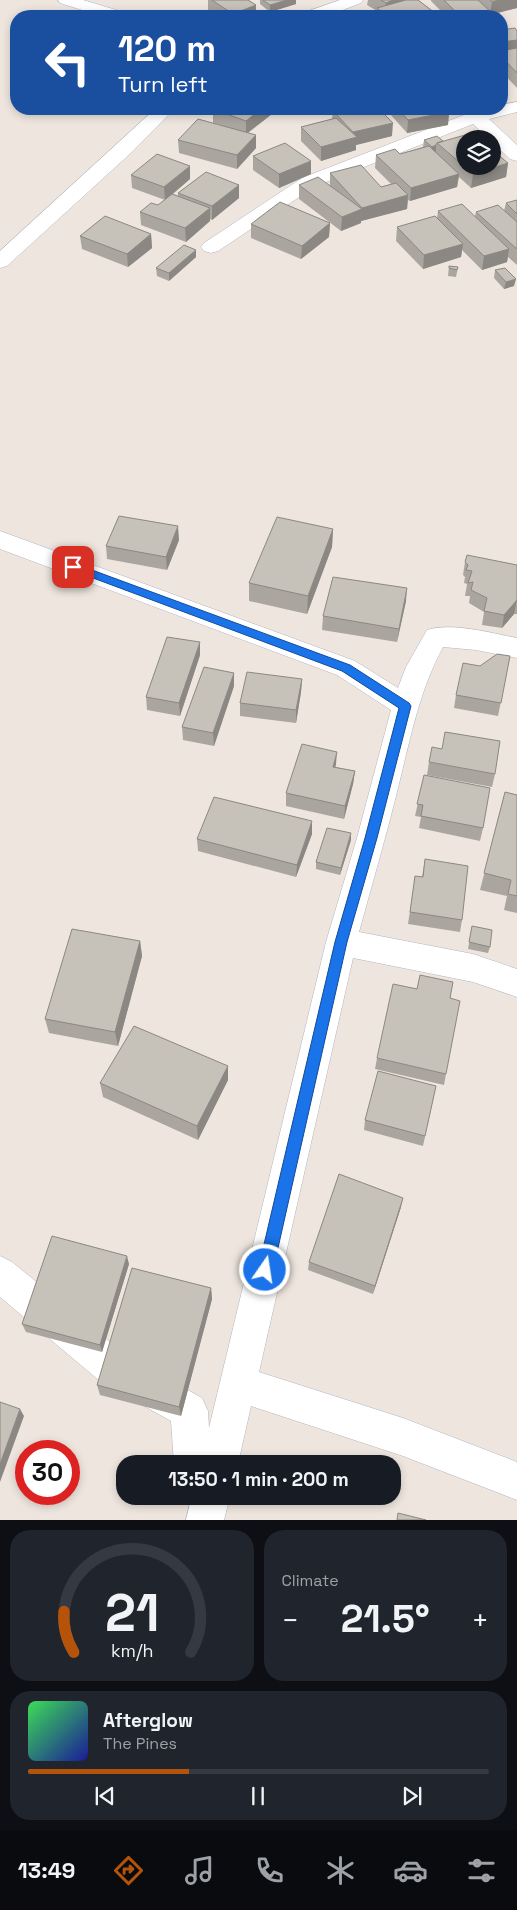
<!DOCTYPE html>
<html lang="en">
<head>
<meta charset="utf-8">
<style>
  body { margin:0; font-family:"Space Grotesk",sans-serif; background:#20242c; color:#f1f3f6; height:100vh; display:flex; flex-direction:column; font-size:19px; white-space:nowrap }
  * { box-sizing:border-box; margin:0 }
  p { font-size:16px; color:#9ea1a6 }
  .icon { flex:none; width:28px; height:28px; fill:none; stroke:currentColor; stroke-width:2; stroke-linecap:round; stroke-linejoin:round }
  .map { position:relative; height:1520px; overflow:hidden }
  .drawer { display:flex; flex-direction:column; gap:10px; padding:10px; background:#0d0f14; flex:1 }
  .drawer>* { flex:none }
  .hud { position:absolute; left:10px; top:10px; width:498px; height:105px; border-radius:20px; box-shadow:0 2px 8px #0003; background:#1a4fa0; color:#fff; overflow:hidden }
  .buttons { position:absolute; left:456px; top:130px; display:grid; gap:10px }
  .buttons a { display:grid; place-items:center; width:45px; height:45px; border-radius:50%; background:#171b24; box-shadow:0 2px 8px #0003; font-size:25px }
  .speed { position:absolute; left:15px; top:1440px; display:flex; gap:10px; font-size:25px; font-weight:700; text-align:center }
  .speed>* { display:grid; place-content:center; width:65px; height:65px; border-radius:50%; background:#171b24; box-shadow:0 2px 8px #0003; line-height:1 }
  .speed .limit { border:8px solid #d22; background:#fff; color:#111 }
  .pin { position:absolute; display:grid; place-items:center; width:42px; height:42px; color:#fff; margin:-21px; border-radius:10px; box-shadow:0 2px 8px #0006 }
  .me { position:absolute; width:55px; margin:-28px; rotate:13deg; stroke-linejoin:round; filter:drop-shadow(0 0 4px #0008) }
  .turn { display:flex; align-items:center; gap:18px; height:105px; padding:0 25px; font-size:22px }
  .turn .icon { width:65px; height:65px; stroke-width:2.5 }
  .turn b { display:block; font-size:35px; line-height:42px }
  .big { font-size:38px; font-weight:800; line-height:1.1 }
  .drawer .card { flex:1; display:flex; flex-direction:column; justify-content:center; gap:8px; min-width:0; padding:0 18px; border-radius:20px; background:#20242c }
  .drawer .dial { align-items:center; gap:0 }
  .dial svg { height:130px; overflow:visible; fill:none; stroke:#363941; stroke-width:7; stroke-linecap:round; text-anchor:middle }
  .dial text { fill:#f1f3f6; stroke:none }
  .song { display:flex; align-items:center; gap:15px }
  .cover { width:60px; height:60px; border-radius:8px; background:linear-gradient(135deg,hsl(130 70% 55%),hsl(240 70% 35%)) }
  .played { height:5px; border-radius:2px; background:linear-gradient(90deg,#b45309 35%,#363941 35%) }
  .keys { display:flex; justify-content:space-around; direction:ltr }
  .heat { display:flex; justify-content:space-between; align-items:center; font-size:28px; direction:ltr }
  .drawer .tiles { flex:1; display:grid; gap:10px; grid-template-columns:1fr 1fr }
  .card:last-child { grid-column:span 2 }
  .trip { position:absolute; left:116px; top:1455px; width:285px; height:50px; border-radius:20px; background:#171b24; box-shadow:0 2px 8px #0003; font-weight:800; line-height:50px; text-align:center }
  .tab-bar { display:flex; height:80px; justify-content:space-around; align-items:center; background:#090b0e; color:#9ea1a6 }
  .tab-bar .icon { width:35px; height:35px }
  .tab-bar .current { color:#b45309 }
  .tab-bar b { font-size:22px; color:#f1f3f6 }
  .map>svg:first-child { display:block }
</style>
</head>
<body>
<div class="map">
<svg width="517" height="1520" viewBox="0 0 517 1520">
  <rect width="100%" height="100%" fill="#eee6de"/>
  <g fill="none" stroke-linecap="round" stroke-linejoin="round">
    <defs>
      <path id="minor" d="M58 0H83L123 12 125 16H101L60 3Z
        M340 0H363L361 3 327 16H304L306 12Z
        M517 102V112L489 119 517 145V161L510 159 492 142V139H489L473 124 316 186 218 251 211 253 204 251 201 247 204 243 302 178 464 115 459 109H501V105Z
        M155 109H174L133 151 7 266 0 268V251Z
        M0 531 355 661 398 688 406 667 427 630C452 622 491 633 517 638V658L476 650 443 647C419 691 410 740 398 788 386 837 372 884 359 932L473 954 517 969V997L473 982 353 958 259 1372 403 1418 517 1462V1500L403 1456 251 1406 238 1464H174L171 1421 101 1382 0 1297V1256L12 1262 127 1356 202 1398 208 1411 209 1428 326 942 357 838 391 710 337 675 0 549Z
        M192 1496H230L224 1520H186Z"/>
    </defs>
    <use href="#minor" stroke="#b2b5c0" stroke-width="1"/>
    <use href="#minor" fill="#fff" fill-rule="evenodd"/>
  </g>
  <path fill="#aaa69f" d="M208 0H248L256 5V16H217L208 11Z
    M260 0H296V4L270 12 260 4Z
    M368 0H418L439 16H376L377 11 367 5Z
    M431 0H517V8L493 14V16H446L431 1Z
    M501 30 517 31V88L501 71Z
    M213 109H284L280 112 272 109V114L248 133 256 148 237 169 179 153 178 140 221 125 213 123Z
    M391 109H447L449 112 448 125 407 133 390 114Z
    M333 111 392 136 356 145V150L321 161 301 141V127L332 119Z
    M424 140 443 141 508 163 506 177 471 188 459 177 457 187 410 201 408 200 407 209 361 221V223L341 231 299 199V185L330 186V173L381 187 391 184 375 168 376 155 400 154 423 147Z
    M253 156 311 174 279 188 253 170Z
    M131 175 190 179 173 194 178 196V193L239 198 212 220 210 219V221L186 242 141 225 140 212 158 205 165 200 132 188Z
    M517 200V265L508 257 507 262 482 270 462 250 461 257 423 269 396 241 397 227 437 218 438 211 475 216 476 212 504 211 506 203Z
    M330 223 329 237 301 259 251 238V224Z
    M151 234 152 248 128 267 82 249 80 236Z
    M196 250V257L169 281 157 276 156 268Z
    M449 266 458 267 456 277 448 276Z
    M495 270 514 286 504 289 494 278Z
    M333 529 332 547 307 614 249 601V583Z
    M179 540 167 570 107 559 106 546Z
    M465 562 517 565V614H514L502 628 482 625 484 612 469 603 470 596H465L467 584 464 583 465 577 463 575Z
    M406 601 397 642 322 630 323 616Z
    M200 655 180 716 147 710 146 697Z
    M510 656 498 716 454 708 456 695 480 666Z
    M302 679 301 692 296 723 240 716V703Z
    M234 686 214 746 183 740 182 727Z
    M429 762 495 774 492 787 427 775Z
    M336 764 335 767 355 771 353 784 344 819 286 806V793Z
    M424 775 483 828 480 841 419 828 421 817 415 816Z
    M505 792 517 795V913L504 910 507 896 480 890Z
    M312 834 296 877 198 851 197 839Z
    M351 840 340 875 316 869V862Z
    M425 859 462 920 460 932 408 924 415 876 422 877Z
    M472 926 490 947 488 953 468 949Z
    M140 941 142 956 118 1046 49 1033 45 1019Z
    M377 1058 446 1074 444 1085 375 1069Z
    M228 1066V1080L198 1140 103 1097 100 1083Z
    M436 1086 423 1146 364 1130 365 1120Z
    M401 1207 373 1294 308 1270 309 1262Z
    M129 1264 102 1352 26 1332 22 1324Z
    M211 1288 212 1299 181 1416 100 1395 97 1385Z"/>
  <path fill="#8b8782" d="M287 0H296V4L270 12V5Z
    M393 0H413L385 14 386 3Z
    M499 0H517V8L493 14V16H482L490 15 492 2Z
    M256 5V16H233V14Z
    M517 40V53L501 55V42Z
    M261 109H272V114L246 134V121Z
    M449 112 448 125 407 133 408 120Z
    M393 123 392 136 356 145V150L321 161V147L353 138V132Z
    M256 135V148L237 169V155Z
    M436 145V153L432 154V147Z
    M311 161V174L279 188V174Z
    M508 163 506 177 471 188 473 174Z
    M190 166V179L165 200 164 187Z
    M459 174 457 187 410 201 411 188Z
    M239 185V198L212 220V206Z
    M408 195 407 209 361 221 362 208Z
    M210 208V221L186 242 185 228Z
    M362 209 361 223 341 231 342 217Z
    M330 223 329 237 301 259 302 246Z
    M151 234 152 248 128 267 127 254Z
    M463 244 461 257 423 269 424 255Z
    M509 249 507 262 482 270 484 256Z
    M196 250V257L169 281V273Z
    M516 279 514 286 504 289 506 282Z
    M178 526 179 540 167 570 166 557Z
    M333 529 332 547 307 614 308 596Z
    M407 588 406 601 397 642 399 629Z
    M517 600 514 614 502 628 504 615Z
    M200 642V655L180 716 179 703Z
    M234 673V686L214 746 213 733Z
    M302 679 301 692 296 723V710Z
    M337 752 336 764 332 780 333 767Z
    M355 771 353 784 344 819 345 806Z
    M312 821V834L296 877 297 865Z
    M351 833V840L340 875 341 868Z
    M140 941 142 956 118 1046 115 1032Z
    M228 1066V1080L198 1140 197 1126Z
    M403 1198 401 1207 373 1294 375 1286Z
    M127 1256 129 1264 102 1352 100 1345Z
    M211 1288 212 1299 181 1416 179 1407Z
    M20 1409 24 1416 0 1482V1464Z"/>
  <path fill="#c6c1b9" stroke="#8b8782" d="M212 0H248L256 5 233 14Z
    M263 0H287L270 5Z
    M381 0H393L386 3Z
    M406 0H418L439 16H387L377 8Z
    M444 0H478L493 14 482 16H460Z
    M490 0H499L492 2Z
    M515 28 517 31V40L501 42V30Z
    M517 48V73L501 56V51Z
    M213 109H261L246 121Z
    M340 109H379L393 123 353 132 333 111Z
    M398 109H447L449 112 408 120Z
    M336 118 357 137 321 147 301 127Z
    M198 119 256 135 237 155 178 140Z
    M472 133 479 139H465V166H492V150L508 163 473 174 437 143Z
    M437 136 443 141 437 143 436 145 432 147 424 140Z
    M285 143 311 161 279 174 253 156Z
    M429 146 459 174 411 188 376 155 395 149 400 154Z
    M157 154 190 166 164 187 131 175Z
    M361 165 381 187 396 183 408 195 362 208 330 173Z
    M206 172 239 185 212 206 178 193Z
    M318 177 362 209 342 217 299 185Z
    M172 194 210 208 185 228 140 212 151 203 158 205Z
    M517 200V214L506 203Z
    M280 202 330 223 302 246 251 224Z
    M462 204 509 249 484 256 438 211Z
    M498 205 517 222V249L476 212Z
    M105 216 151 234 127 254 80 236Z
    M435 216 463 244 424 255 397 227Z
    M184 245 196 250 169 273 156 268Z
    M449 266 458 267 457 270 449 268Z
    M505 268 516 279 506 282 495 270Z
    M119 516 178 526 166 557 106 546Z
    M277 517 333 529 308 596 249 583Z
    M467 555 517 565V600L504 615 484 611 487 598 471 590 473 582 468 583 472 571 466 570 468 565 465 562Z
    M333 577 407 588 399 629 323 616Z
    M167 637 200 642 179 703 146 697Z
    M497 654 510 656 501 703 456 695 463 663 480 666Z
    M204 667 234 673 213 733 182 727Z
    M247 672 302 679 296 710 240 703Z
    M445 732 500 741 495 774 429 762 432 747 442 749Z
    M302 744 337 752 333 767 355 771 345 806 286 793Z
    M424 775 490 788 483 828 421 816 423 805 417 804Z
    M505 792 517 795V896L508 894 511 880 484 873Z
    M214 797 312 821 297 865 197 839Z
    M327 828 351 833 341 868 316 862Z
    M425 859 468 866 462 920 410 912 415 876 423 877Z
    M472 926 492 930 490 947 469 942Z
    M72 929 140 941 115 1032 45 1019Z
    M420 975 453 982 450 998 460 1001 446 1074 377 1058 393 984 417 989Z
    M134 1026 228 1066 197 1126 100 1083Z
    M378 1071 436 1086 425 1136 365 1120Z
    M339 1174 403 1198 375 1286 309 1262Z
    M52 1236 127 1256 100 1345 22 1324Z
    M132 1268 211 1288 179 1407 97 1385Z
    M0 1402 20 1409 0 1464Z
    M398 1513 426 1520H397Z"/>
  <path fill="#1a73e8" stroke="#114b97" d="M73 563 350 665 409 703 411 706 377 838 347 942 273 1270 270 1275 265 1277 260 1275 258 1270 335 942 365 838 399 708 342 671 69 569V564Z"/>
</svg>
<div class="buttons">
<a><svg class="icon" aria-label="layers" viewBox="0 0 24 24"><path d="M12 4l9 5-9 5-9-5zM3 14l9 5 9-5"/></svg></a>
</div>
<div class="speed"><div class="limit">30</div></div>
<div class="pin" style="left:73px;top:567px;background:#d93025"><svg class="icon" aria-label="arrive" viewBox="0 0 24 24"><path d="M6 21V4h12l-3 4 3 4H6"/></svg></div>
<svg class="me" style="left:265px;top:1270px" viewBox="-20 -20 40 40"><circle r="17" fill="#1a73e8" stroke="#fff" stroke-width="3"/><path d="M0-11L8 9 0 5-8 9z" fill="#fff"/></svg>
<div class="trip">13:50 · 1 min · 200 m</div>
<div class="hud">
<div class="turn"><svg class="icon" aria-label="left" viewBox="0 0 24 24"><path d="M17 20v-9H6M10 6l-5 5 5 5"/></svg><div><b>120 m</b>Turn left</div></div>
</div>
</div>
<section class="drawer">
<div class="tiles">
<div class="card dial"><svg viewBox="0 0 100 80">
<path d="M14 69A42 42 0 1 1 86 69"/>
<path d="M14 69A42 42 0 0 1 8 44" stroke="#b45309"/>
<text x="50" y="56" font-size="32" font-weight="700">21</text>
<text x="50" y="72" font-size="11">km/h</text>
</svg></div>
<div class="card"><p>Climate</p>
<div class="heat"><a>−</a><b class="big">21.5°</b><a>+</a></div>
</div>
<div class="card">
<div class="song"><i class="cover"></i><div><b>Afterglow</b><p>The Pines</p></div></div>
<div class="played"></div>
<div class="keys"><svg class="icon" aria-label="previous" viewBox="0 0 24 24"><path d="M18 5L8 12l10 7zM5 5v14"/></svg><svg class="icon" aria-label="pause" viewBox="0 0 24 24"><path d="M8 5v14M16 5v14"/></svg><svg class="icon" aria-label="next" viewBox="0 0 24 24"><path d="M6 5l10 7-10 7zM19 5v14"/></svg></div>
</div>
</div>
</section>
<nav class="tab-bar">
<b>13:49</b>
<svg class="icon current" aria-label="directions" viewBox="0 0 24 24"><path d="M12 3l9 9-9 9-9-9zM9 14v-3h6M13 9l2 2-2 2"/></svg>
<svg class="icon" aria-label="music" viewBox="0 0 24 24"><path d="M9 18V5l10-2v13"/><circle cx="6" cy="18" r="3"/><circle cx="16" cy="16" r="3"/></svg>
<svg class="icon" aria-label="phone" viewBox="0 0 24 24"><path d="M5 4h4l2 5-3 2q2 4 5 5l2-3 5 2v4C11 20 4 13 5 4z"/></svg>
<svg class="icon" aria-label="climate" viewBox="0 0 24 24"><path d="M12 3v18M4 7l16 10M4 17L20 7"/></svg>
<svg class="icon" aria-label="car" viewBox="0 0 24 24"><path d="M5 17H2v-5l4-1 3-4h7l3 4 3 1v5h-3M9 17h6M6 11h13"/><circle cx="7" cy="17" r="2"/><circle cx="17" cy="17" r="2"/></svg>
<svg class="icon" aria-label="filters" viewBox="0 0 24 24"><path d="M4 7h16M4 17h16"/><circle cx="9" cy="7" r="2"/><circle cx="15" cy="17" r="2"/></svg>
</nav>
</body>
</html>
